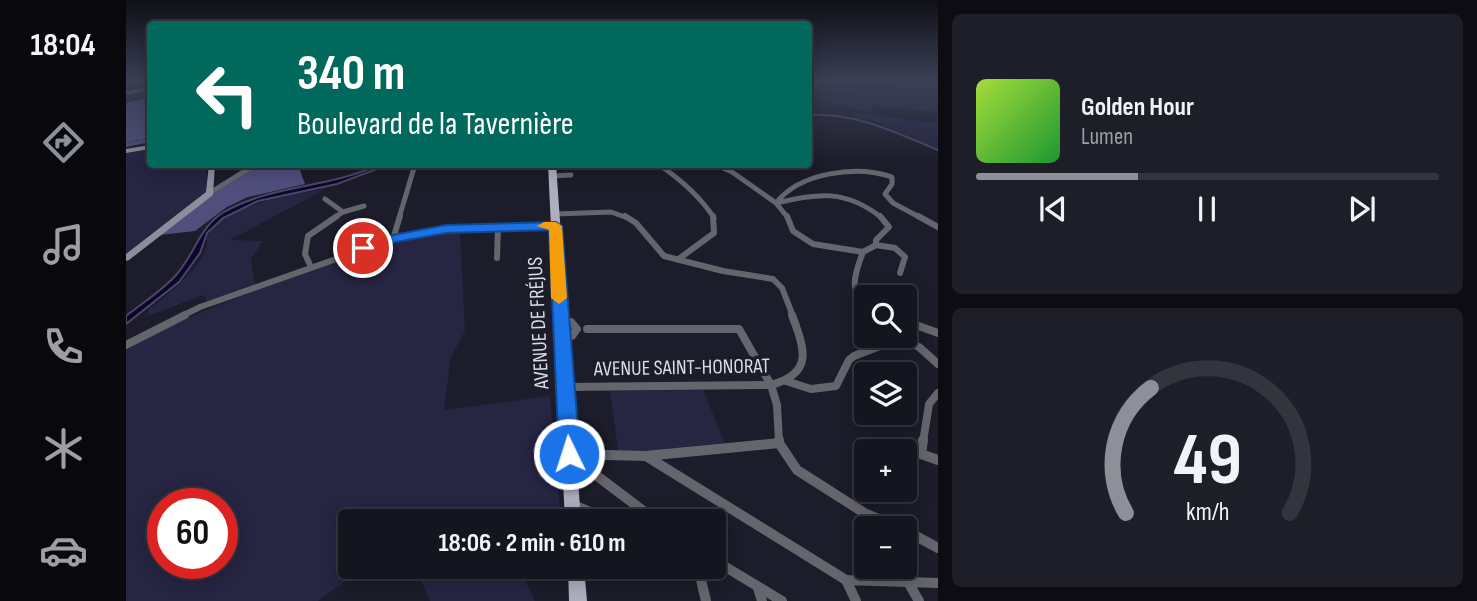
<!DOCTYPE html>
<html lang="fr">
<head>
<meta charset="utf-8">
<style>
  body { margin:0; font-family:"Sofia Sans Condensed",sans-serif; background:#1e1e29; color:#f1f3f6; height:100vh; display:flex; flex-direction:column; font-size:26px; white-space:nowrap }
  * { box-sizing:border-box; margin:0 }
  p { font-size:23px; color:#9d9fa5 }
  .icon { flex:none; width:38px; height:38px; fill:none; stroke:currentColor; stroke-width:2; stroke-linecap:round; stroke-linejoin:round }
  .map { position:relative; flex:1; overflow:hidden }
  .side { display:flex; flex-direction:column; gap:14px; padding:14px; background:#0c0c12; width:539px }
  .side>* { flex:none }
  .hud { position:absolute; left:21px; top:21px; width:665px; height:147px; border-radius:7px; box-shadow:0 4px 18px #0003,0 0 0 2px #34343e; background:#00695c; color:#fff; overflow:hidden }
  .buttons { position:absolute; left:728px; top:285px; display:grid; gap:14px }
  .buttons a { display:grid; place-items:center; width:63px; height:63px; border-radius:7px; background:#151520; box-shadow:0 4px 18px #0003,0 0 0 2px #34343e; font-size:35px }
  .speed { position:absolute; left:21px; top:488px; display:flex; gap:14px; font-size:35px; font-weight:700; text-align:center }
  .speed>* { display:grid; place-content:center; width:91px; height:91px; border-radius:50%; background:#151520; box-shadow:0 4px 18px #0003,0 0 0 2px #34343e; line-height:1 }
  .speed .limit { border:10px solid #d22; background:#fff; color:#111 }
  .pin { position:absolute; display:grid; place-items:center; width:60px; height:60px; color:#fff; margin:-30px; border:4px solid #fff; border-radius:50%; box-shadow:0 2px 7px #0007 }
  .me { position:absolute; width:77px; margin:-38px; rotate:356deg; stroke-linejoin:round; filter:drop-shadow(0 0 5px #0008) }
  .turn { display:flex; align-items:center; gap:24px; height:147px; padding:0 35px; font-size:32px }
  .turn .icon { width:91px; height:91px; stroke-width:2.5 }
  .turn b { display:block; font-size:49px; line-height:60px }
  .side .widget { flex:1; display:flex; flex-direction:column; justify-content:center; gap:10px; min-width:0; padding:0 24px; border-radius:10px; background:#1e1e29 }
  .side .dial { align-items:center; gap:0 }
  .dial svg { height:182px; overflow:visible; fill:none; stroke:#34343e; stroke-width:7; stroke-linecap:round; text-anchor:middle }
  .dial text { fill:#f1f3f6; stroke:none }
  .song { display:flex; align-items:center; gap:21px }
  .cover { width:84px; height:84px; border-radius:10px; background:linear-gradient(135deg,hsl(80 70% 55%),hsl(130 70% 35%)) }
  .played { height:7px; border-radius:4px; background:linear-gradient(90deg,#8c9099 35%,#34343e 35%) }
  .keys { display:flex; justify-content:space-around; direction:ltr }
  .trip { position:absolute; left:212px; top:509px; width:388px; height:70px; border-radius:7px; background:#151520; box-shadow:0 4px 18px #0003,0 0 0 2px #34343e; font-weight:700; line-height:70px; text-align:center }
  main { display:flex; flex:1; min-height:0 }
  .tab-bar { display:flex; flex-direction:column; width:126px; justify-content:space-around; align-items:center; background:#08080d; color:#9d9fa5 }
  .tab-bar .icon { width:49px; height:49px }
  .tab-bar .on { color:#8c9099 }
  .tab-bar b { font-size:32px; color:#f1f3f6 }
  .map>svg:first-child { display:block }
</style>
</head>
<body>
<main>
<nav class="tab-bar">
<b>18:04</b>
<svg class="icon on" aria-label="directions" viewBox="0 0 24 24"><path d="M12 3l9 9-9 9-9-9zM9 14v-3h6M13 9l2 2-2 2"/></svg>
<svg class="icon" aria-label="music" viewBox="0 0 24 24"><path d="M9 18V5l10-2v13"/><circle cx="6" cy="18" r="3"/><circle cx="16" cy="16" r="3"/></svg>
<svg class="icon" aria-label="phone" viewBox="0 0 24 24"><path d="M5 4h4l2 5-3 2q2 4 5 5l2-3 5 2v4C11 20 4 13 5 4z"/></svg>
<svg class="icon" aria-label="climate" viewBox="0 0 24 24"><path d="M12 3v18M4 7l16 10M4 17L20 7"/></svg>
<svg class="icon" aria-label="car" viewBox="0 0 24 24"><path d="M5 17H2v-5l4-1 3-4h7l3 4 3 1v5h-3M9 17h6M6 11h13"/><circle cx="7" cy="17" r="2"/><circle cx="17" cy="17" r="2"/></svg>
</nav>
<div class="map">
<svg width="812" height="601" viewBox="0 0 812 601">
  <rect width="100%" height="100%" fill="#1c1c2a"/>
  <path fill="#262542" fill-rule="evenodd" d="M764 80H812V112L745 106V112L701 103 685 95 726 98 743 89 755 92 775 84Z
    M727 112 804 123 812 120V149L748 121 729 118Z
    M24 149V164L76 165 81 175 80 192 0 254V153Z
    M198 190 104 240 137 241 125 259 129 284 81 302 78 295 22 316V310C41 296 73 270 80 247 81 246 81 238 81 237 94 206 169 193 198 190Z
    M334 230 339 331 325 357 318 410 424 396 435 521 224 522V567H238L192 601H0V350C52 319 106 299 163 279 220 258 274 237 334 230ZM37 504H96V564H37Z
    M577 390 599 443 510 452 492 451 484 391Z
    M289 567H386L400 581 409 601H304Z"/>
  <path fill="#4f4e7d" d="M24 97V142L0 147V103Z
    M132 165H172L179 184 122 197 101 207 69 231 34 235 90 191Z"/>
  <path fill="#0c052d" stroke="#4a4665" stroke-width="2" d="M252 165H261L211 184 132 201 97 218 81 233 74 253 53 282 0 324V316C16 303 36 291 50 275 69 254 73 227 98 212 145 185 203 188 252 165Z"/>
  <g fill="none" stroke-linecap="round" stroke-linejoin="round">
    <path stroke="#4a4665" stroke-width="2" d="M682 115C729 112 769 132 812 150
      M0 143 24 138"/>
    <path stroke="#65656d" stroke-width="3.5" d="M0 93 24 89"/>
    <path stroke="#65656d" stroke-width="5" d="M532 164C554 179 574 196 588 218
      M588 164 606 172 650 203C674 172 731 165 766 177V184L759 194 767 203 795 218
      M426 176 445 175
      M85 192 130 164
      M199 199 217 212
      M429 214 485 212 502 218
      M208 218 217 212 238 206
      M273 218 288 168
      M662 218 650 203C691 193 720 189 756 218"/>
    <path stroke="#65656d" stroke-width="6" d="M499 216 510 223 538 256 597 271 647 279 656 288 667 316
      M661 216 667 231 687 244 737 252 750 245
      M792 216 812 227
      M267 239 274 216
      M750 245 769 248 779 257 774 273
      M750 245V240L763 227 754 216
      M737 252C729 273 722 292 740 308
      M371 258 372 226
      M554 258 588 233 587 216
      M185 267 179 254 182 236 211 216
      M56 316 74 307 267 239 320 229 430 226"/>
    <path stroke="#65656d" stroke-width="8" d="M434 321 445 322 451 329 446 336 436 339
      M779 321 812 333
      M461 329H613L645 385 651 405 653 442
      M0 345 59 315
      M660 381 685 389 710 386 723 360 728 356 759 344 783 342 793 347 812 364
      M439 387 645 385C689 373 678 348 666 315
      M797 442 803 404 812 393"/>
    <path stroke="#65656d" stroke-width="10" d="M653 440V443
      M797 440 795 454 812 460
      M443 454 519 456 653 443 671 470 740 514 775 528
      M520 456 720 580 812 583
      M446 457 532 522
      M447 505 489 522
      M779 530 812 548
      M588 560 656 601
      M572 567 580 601
      M720 580 730 601
      M782 582 793 601
      M632 588 636 601"/>
    <path fill="#8d8e9b" fill-rule="evenodd" d="M24 145V149L0 153V149Z
      M83 164H89L87 195 3 260 0 261V254L80 192Z"/>
    <path fill="#adaebe" fill-rule="evenodd" d="M698 80H708L682 86V83Z
      M422 164H430L455 522H439Z
      M442 567H458L461 601H443Z"/>
  </g>
  <linearGradient id="sky" x2="0" y2="1"><stop stop-color="#0f0f17"/><stop offset="0.49" stop-color="#3a4055"/><stop offset="1" stop-color="#3a4055" stop-opacity="0"/></linearGradient>
  <rect width="812" height="164" fill="url(#sky)"/>
  <path fill="#1a73e8" stroke="#114b97" stroke-width="2" d="M430 222 436 226 454 454 451 461 443 464 436 461 433 454 423 230 320 233 270 242 237 253 230 248 232 245 267 235 320 225Z"/>
  <path fill="#f59e0b" d="M418 222H430L436 226 441 298 433 304 425 298 423 230 411 226Z"/>
  <g text-anchor="middle" stroke-width="7" stroke-linejoin="round" paint-order="stroke">
    <g font-size="21" fill="#dcdce7" stroke="#1c1c2a">
      <text transform="translate(412 323) rotate(-93)" y="7">AVENUE DE FRÉJUS</text>
      <text transform="translate(556 367) rotate(-1)" y="7">AVENUE SAINT-HONORAT</text>
    </g>
  </g>
</svg>
<div class="buttons">
<a><svg class="icon" aria-label="search" viewBox="0 0 24 24"><circle cx="10" cy="10" r="6"/><path d="M15 15l6 6"/></svg></a>
<a><svg class="icon" aria-label="layers" viewBox="0 0 24 24"><path d="M12 4l9 5-9 5-9-5zM3 14l9 5 9-5"/></svg></a>
<a>+</a>
<a>−</a>
</div>
<div class="speed"><div class="limit">60</div></div>
<div class="pin" style="left:237px;top:248px;background:#d93025"><svg class="icon" aria-label="arrive" viewBox="0 0 24 24"><path d="M6 21V4h12l-3 4 3 4H6"/></svg></div>
<svg class="me" style="left:443px;top:454px" viewBox="-20 -20 40 40"><circle r="17" fill="#1a73e8" stroke="#fff" stroke-width="3"/><path d="M0-11L8 9 0 5-8 9z" fill="#fff"/></svg>
<div class="trip">18:06 · 2 min · 610 m</div>
<div class="hud">
<div class="turn"><svg class="icon" aria-label="left" viewBox="0 0 24 24"><path d="M17 20v-9H6M10 6l-5 5 5 5"/></svg><div><b>340 m</b>Boulevard de la Tavernière</div></div>
</div>
</div>
<section class="side">
<div class="widget">
<div class="song"><i class="cover"></i><div><b>Golden Hour</b><p>Lumen</p></div></div>
<div class="played"></div>
<div class="keys"><svg class="icon" aria-label="previous" viewBox="0 0 24 24"><path d="M18 5L8 12l10 7zM5 5v14"/></svg><svg class="icon" aria-label="pause" viewBox="0 0 24 24"><path d="M8 5v14M16 5v14"/></svg><svg class="icon" aria-label="next" viewBox="0 0 24 24"><path d="M6 5l10 7-10 7zM19 5v14"/></svg></div>
</div>
<div class="widget dial"><svg viewBox="0 0 100 80">
<path d="M14 69A42 42 0 1 1 86 69"/>
<path d="M14 69A42 42 0 0 1 25 14" stroke="#8c9099"/>
<text x="50" y="56" font-size="32" font-weight="700">49</text>
<text x="50" y="72" font-size="11">km/h</text>
</svg></div>
</section>
</main>
</body>
</html>
